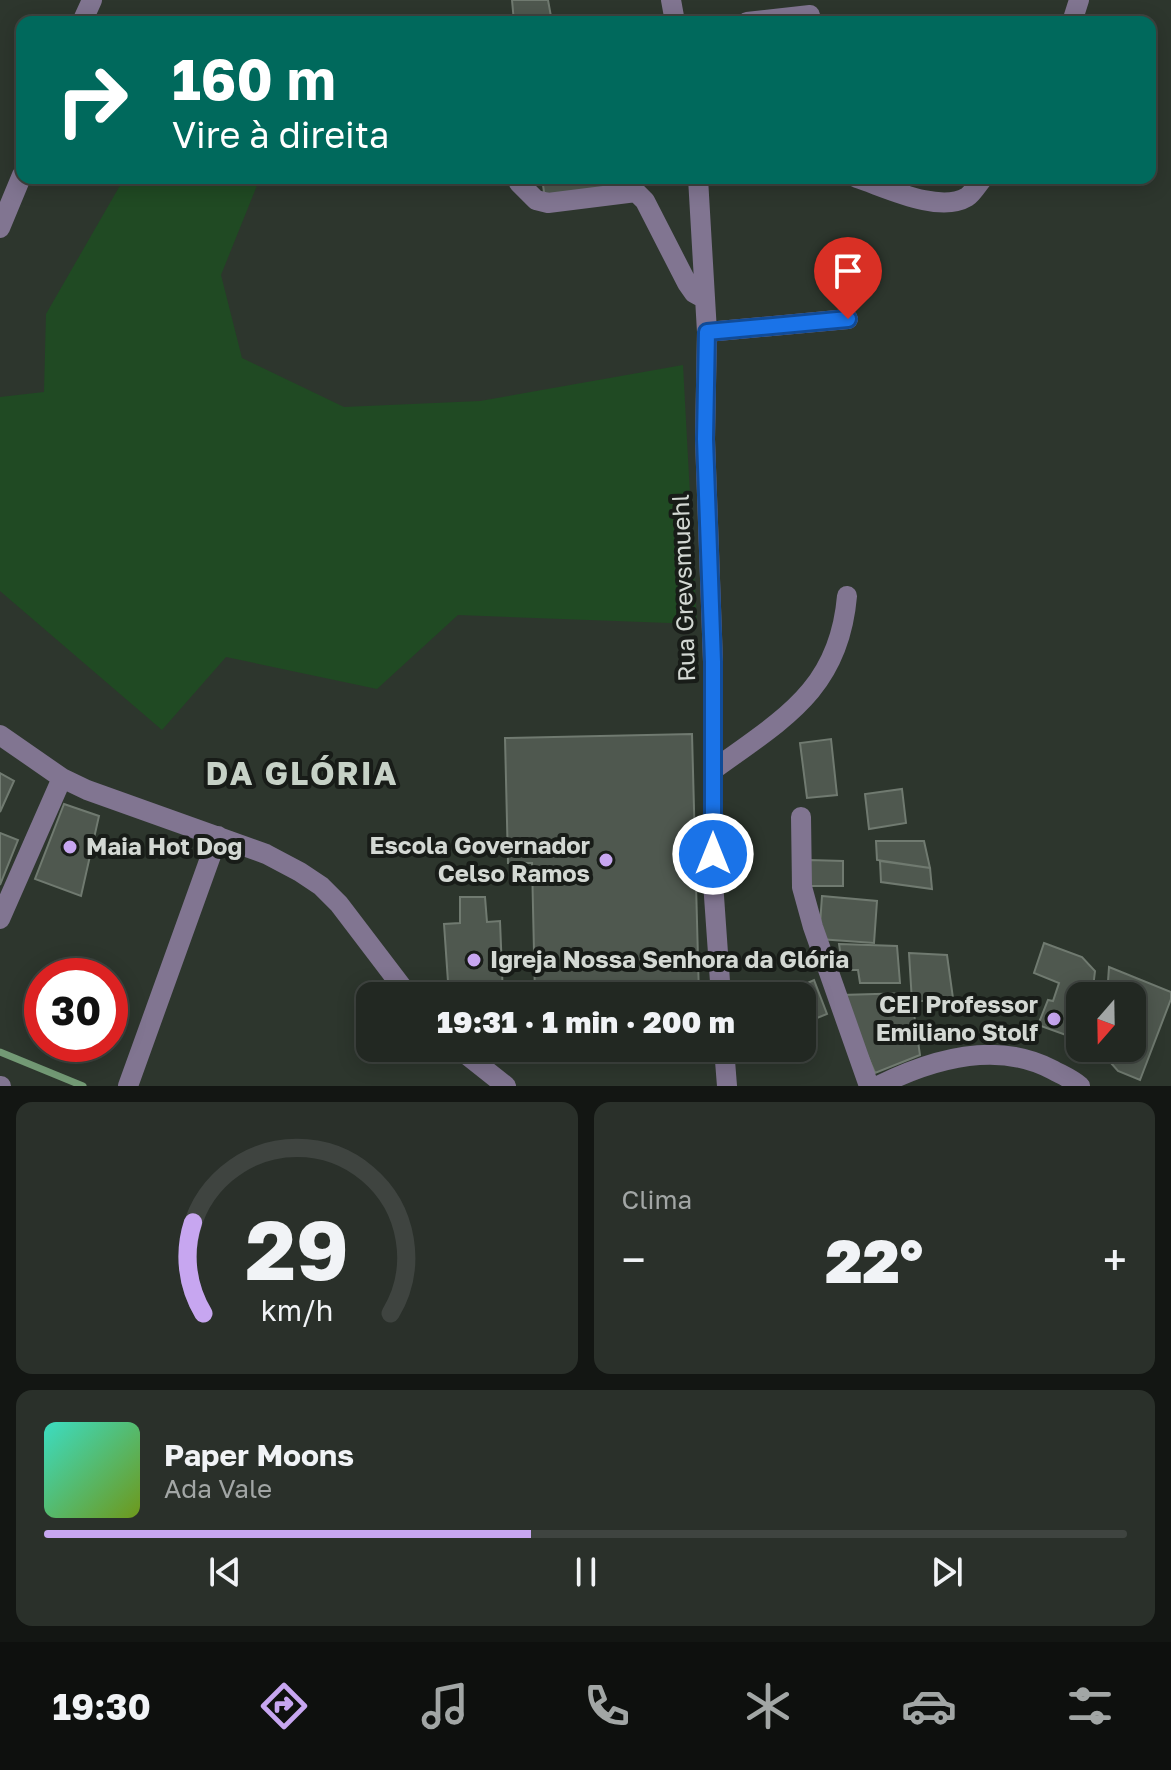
<!DOCTYPE html>
<html lang="pt">
<head>
<meta charset="utf-8">
<style>
  body { margin:0; font-family:"Golos Text",sans-serif; background:#2a302a; color:#f1f3f6; height:100vh; display:flex; flex-direction:column; font-size:30px; white-space:nowrap }
  * { box-sizing:border-box; margin:0 }
  p { font-size:26px; color:#a2a6a5 }
  .icon { flex:none; width:44px; height:44px; fill:none; stroke:currentColor; stroke-width:2; stroke-linecap:round; stroke-linejoin:round }
  .map { position:relative; height:1086px; overflow:hidden }
  .details { display:flex; flex-direction:column; gap:16px; padding:16px; background:#131613; flex:1 }
  .details>* { flex:none }
  .guide { position:absolute; left:16px; top:16px; width:1140px; height:168px; border-radius:16px; box-shadow:0 4px 20px #0003,0 0 0 2px #3f4440; background:#00695c; color:#fff; overflow:hidden }
  .needle { width:52px; rotate:200deg }
  .controls { position:absolute; left:1066px; top:982px; display:grid; gap:16px }
  .controls a { display:grid; place-items:center; width:80px; height:80px; border-radius:16px; background:#222822; box-shadow:0 4px 20px #0003,0 0 0 2px #3f4440; font-size:40px }
  .speed { position:absolute; left:24px; top:958px; display:flex; gap:16px; font-size:40px; font-weight:700; text-align:center }
  .speed>* { display:grid; place-content:center; width:104px; height:104px; border-radius:50%; background:#222822; box-shadow:0 4px 20px #0003,0 0 0 2px #3f4440; line-height:1 }
  .speed .limit { border:12px solid #d22; background:#fff; color:#111 }
  .pin { position:absolute; display:grid; place-items:center; width:68px; height:68px; color:#fff; margin:-82px -34px; border-radius:50% 50% 50% 0; rotate:-45deg; box-shadow:0 0 8px #0007 }
  .pin .icon { rotate:45deg }
  .me { position:absolute; width:88px; margin:-44px; rotate:0deg; stroke-linejoin:round; filter:drop-shadow(0 0 6px #0008) }
  .turn { display:flex; align-items:center; gap:28px; height:168px; padding:0 24px; font-size:36px }
  .turn .icon { width:104px; height:104px; stroke-width:2.5 }
  .turn b { display:block; font-size:56px; line-height:68px }
  .big { font-size:60px; font-weight:800; line-height:1.1 }
  .details .widget { flex:1; display:flex; flex-direction:column; justify-content:center; gap:12px; min-width:0; padding:0 28px; border-radius:16px; background:#2a302a }
  .details .dial { align-items:center; gap:0 }
  .dial svg { height:208px; overflow:visible; fill:none; stroke:#3f4440; stroke-width:7; stroke-linecap:round; text-anchor:middle }
  .dial text { fill:#f1f3f6; stroke:none }
  .song { display:flex; align-items:center; gap:24px }
  .cover { width:96px; height:96px; border-radius:12px; background:linear-gradient(135deg,hsl(170 70% 55%),hsl(80 70% 35%)) }
  .played { height:8px; border-radius:4px; background:linear-gradient(90deg,#c7a6f0 45%,#3f4440 45%) }
  .keys { display:flex; justify-content:space-around; direction:ltr }
  .heat { display:flex; justify-content:space-between; align-items:center; font-size:44px; direction:ltr }
  .details .tiles { flex:1; display:grid; gap:16px; grid-template-columns:1fr 1fr }
  .widget:last-child { grid-column:span 2 }
  .trip { position:absolute; left:356px; top:982px; width:460px; height:80px; border-radius:16px; background:#222822; box-shadow:0 4px 20px #0003,0 0 0 2px #3f4440; font-weight:800; line-height:80px; text-align:center }
  .tabs { display:flex; height:128px; justify-content:space-around; align-items:center; background:#0e100e; color:#a2a6a5 }
  .tabs .icon { width:56px; height:56px }
  .tabs .active { color:#c7a6f0 }
  .tabs b { font-size:36px; color:#f1f3f6 }
  .map>svg:first-child { display:block }
</style>
</head>
<body>
<div class="map">
<svg width="1171" height="1086" viewBox="0 0 1171 1086">
  <rect width="100%" height="100%" fill="#2d362d"/>
  <path fill="#204a23" d="M148 178H233L258 183 221 275 242 358 344 407 480 401 683 365 697 624 458 615 377 689 226 657 162 730 0 591V397L44 392 46 314 122 182Z"/>
  <g fill="none" stroke-linecap="round" stroke-linejoin="round">
    <path stroke="#739a75" stroke-width="7" d="M0 1052 83 1086"/>
  </g>
  <path fill="#4f584f" stroke="#707a70" stroke-width="2" d="M512 0H548L552 22H514Z
    M542 178H604L606 193 545 199Z
    M692 734 699 996H535L532 863H508L505 738Z
    M831 739 837 795 807 798 800 743Z
    M0 773 14 781 0 812Z
    M902 789 906 823 869 829 865 794Z
    M64 804 99 816 81 896 35 879Z
    M0 833 18 840 0 885Z
    M876 841H924L930 868 877 860Z
    M809 860 843 861V886H809Z
    M880 861 930 868 932 889 881 882Z
    M822 896 877 901 874 943 819 939Z
    M460 897H485L487 922 500 921 503 996H449L444 924 460 923Z
    M1044 943 1082 957 1095 971 1092 996H1080V1040L1038 1025 1048 1000 1053 1001 1059 983 1034 973Z
    M839 944 897 946 900 983H860L858 970H843Z
    M909 953 947 955 953 998 912 1002Z
    M1109 967 1171 992V999L1140 1080 1118 1071 1103 1054V1048H1132V996H1107Z
    M814 980 827 1014 802 1024V996H788L787 992Z
    M911 993 920 1055 875 1073 841 995Z"/>
  <g fill="none" stroke-linecap="round" stroke-linejoin="round">
    <path stroke="#817591" stroke-width="20" d="M671 0 675 22
      M82 22 92 0
      M747 22 810 15
      M1072 22 1079 0
      M698 178 707 332 705 439 713 662V882L721 996
      M857 178C885 187 939 214 967 197 973 193 978 184 983 178
      M519 183 536 200 548 203 636 192 645 201 687 283 694 293 705 299
      M0 228 22 175
      M707 332 848 319
      M0 735 62 778 87 790 266 854 300 872 321 886 339 904 409 996
      M713 770C783 719 839 690 847 596
      M801 817 802 887 813 927 869 1086
      M0 919 62 778
      M458 1048 506 1086
      M724 1048 727 1086
      M0 1086H1
      M128 1086 218 836
      M878 1086C932 1059 997 1040 1053 1070 1062 1075 1072 1079 1080 1086"/>
  </g>
  <g fill="none" stroke-linecap="round" stroke-linejoin="round">
    <defs>
      <path id="route" d="M713 854V662L705 439 707 332 848 319"/>
    </defs>
    <use href="#route" stroke="#114b97" stroke-width="20"/>
    <use href="#route" stroke="#1a73e8" stroke-width="14"/>
  </g>
  <g fill="#c7a6f0" stroke="#181c18" stroke-width="3">
    <circle cx="70" cy="847" r="8"/>
    <circle cx="606" cy="860" r="8"/>
    <circle cx="474" cy="960" r="8"/>
    <circle cx="1054" cy="1019" r="8"/>
  </g>
  <g text-anchor="middle" stroke-width="8" stroke-linejoin="round" paint-order="stroke">
    <g font-size="24" fill="#d3d8d3" stroke="#181c18">
      <text transform="translate(684 588) rotate(-92)" y="8">Rua Grevsmuehl</text>
    </g>
    <g font-size="24" font-weight="bold" fill="#d3d8d3" stroke="#181c18" text-anchor="end">
      <text x="590" y="854">Escola Governador<tspan x="590" dy="28">Celso Ramos</tspan></text>
      <text x="86" y="855" text-anchor="start">Maia Hot Dog</text>
      <text x="490" y="968" text-anchor="start">Igreja Nossa Senhora da Glória</text>
      <text x="1038" y="1013">CEI Professor<tspan x="1038" dy="28">Emiliano Stolf</tspan></text>
    </g>
    <g font-size="32" font-weight="bold" letter-spacing="2" fill="#c6d1c6" stroke="#181c18">
      <text x="302" y="785">DA GLÓRIA</text>
    </g>
  </g>
</svg>
<div class="controls">
<a><svg class="needle" viewBox="-14 -14 28 28"><path d="M0-13l5 13h-10z" fill="#e53935"/><path d="M0 13l5-13h-10z" fill="#a2a6a5"/></svg></a>
</div>
<div class="speed"><div class="limit">30</div></div>
<div class="pin" style="left:848px;top:319px;background:#d93025"><svg class="icon" aria-label="arrive" viewBox="0 0 24 24"><path d="M6 21V4h12l-3 4 3 4H6"/></svg></div>
<svg class="me" style="left:713px;top:854px" viewBox="-20 -20 40 40"><circle r="17" fill="#1a73e8" stroke="#fff" stroke-width="3"/><path d="M0-11L8 9 0 5-8 9z" fill="#fff"/></svg>
<div class="trip">19:31 · 1 min · 200 m</div>
<div class="guide">
<div class="turn"><svg class="icon" aria-label="right" viewBox="0 0 24 24"><path d="M7 20v-9h11M14 6l5 5-5 5"/></svg><div><b>160 m</b>Vire à direita</div></div>
</div>
</div>
<section class="details">
<div class="tiles">
<div class="widget dial"><svg viewBox="0 0 100 80">
<path d="M14 69A42 42 0 1 1 86 69"/>
<path d="M14 69A42 42 0 0 1 10 34" stroke="#c7a6f0"/>
<text x="50" y="56" font-size="32" font-weight="700">29</text>
<text x="50" y="72" font-size="11">km/h</text>
</svg></div>
<div class="widget"><p>Clima</p>
<div class="heat"><a>−</a><b class="big">22°</b><a>+</a></div>
</div>
<div class="widget">
<div class="song"><i class="cover"></i><div><b>Paper Moons</b><p>Ada Vale</p></div></div>
<div class="played"></div>
<div class="keys"><svg class="icon" aria-label="previous" viewBox="0 0 24 24"><path d="M18 5L8 12l10 7zM5 5v14"/></svg><svg class="icon" aria-label="pause" viewBox="0 0 24 24"><path d="M8 5v14M16 5v14"/></svg><svg class="icon" aria-label="next" viewBox="0 0 24 24"><path d="M6 5l10 7-10 7zM19 5v14"/></svg></div>
</div>
</div>
</section>
<nav class="tabs">
<b>19:30</b>
<svg class="icon active" aria-label="directions" viewBox="0 0 24 24"><path d="M12 3l9 9-9 9-9-9zM9 14v-3h6M13 9l2 2-2 2"/></svg>
<svg class="icon" aria-label="music" viewBox="0 0 24 24"><path d="M9 18V5l10-2v13"/><circle cx="6" cy="18" r="3"/><circle cx="16" cy="16" r="3"/></svg>
<svg class="icon" aria-label="phone" viewBox="0 0 24 24"><path d="M5 4h4l2 5-3 2q2 4 5 5l2-3 5 2v4C11 20 4 13 5 4z"/></svg>
<svg class="icon" aria-label="climate" viewBox="0 0 24 24"><path d="M12 3v18M4 7l16 10M4 17L20 7"/></svg>
<svg class="icon" aria-label="car" viewBox="0 0 24 24"><path d="M5 17H2v-5l4-1 3-4h7l3 4 3 1v5h-3M9 17h6M6 11h13"/><circle cx="7" cy="17" r="2"/><circle cx="17" cy="17" r="2"/></svg>
<svg class="icon" aria-label="filters" viewBox="0 0 24 24"><path d="M4 7h16M4 17h16"/><circle cx="9" cy="7" r="2"/><circle cx="15" cy="17" r="2"/></svg>
</nav>
</body>
</html>
